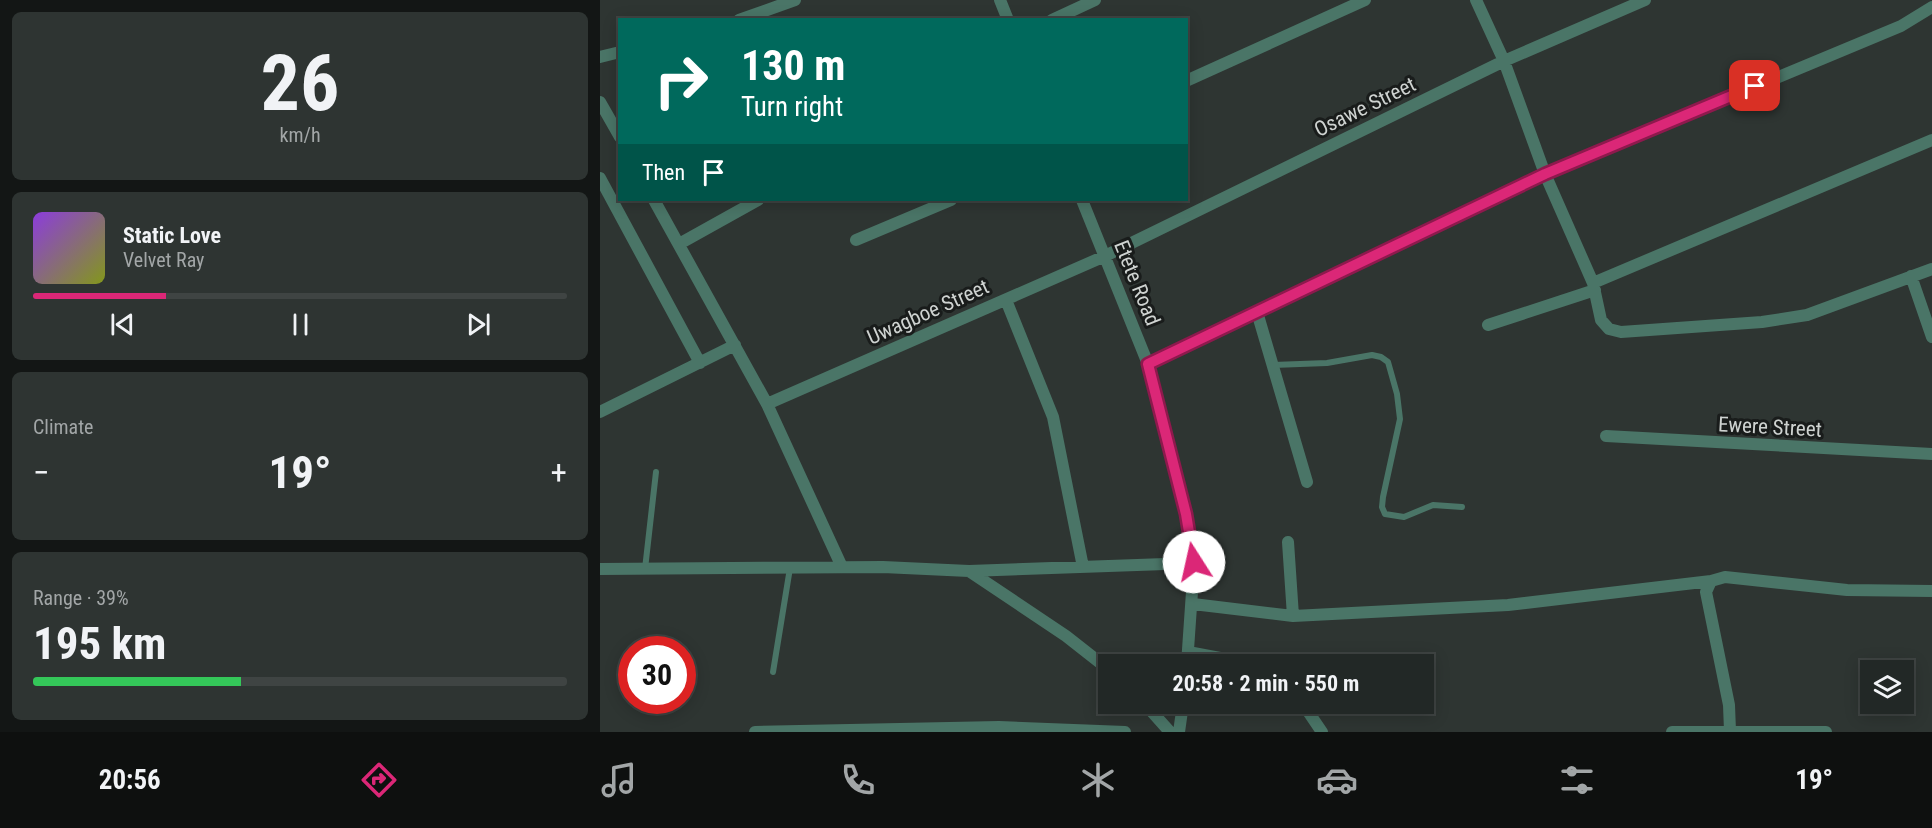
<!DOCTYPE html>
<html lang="en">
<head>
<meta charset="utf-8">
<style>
  body { margin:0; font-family:"Roboto Condensed",sans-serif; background:#2e3432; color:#f1f3f6; height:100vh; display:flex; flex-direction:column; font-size:22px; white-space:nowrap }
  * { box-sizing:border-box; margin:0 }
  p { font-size:20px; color:#a2a6a7 }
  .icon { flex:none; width:33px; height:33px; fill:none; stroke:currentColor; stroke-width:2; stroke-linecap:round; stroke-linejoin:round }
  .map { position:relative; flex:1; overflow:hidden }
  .side { display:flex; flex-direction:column; gap:12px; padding:12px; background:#131615; width:600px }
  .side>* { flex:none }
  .banner { position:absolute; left:18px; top:18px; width:570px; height:183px; border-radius:0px; box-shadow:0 3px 15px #0003,0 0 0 2px #3f4443; background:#00695c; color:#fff; overflow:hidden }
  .fabs { position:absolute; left:1260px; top:660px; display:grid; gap:12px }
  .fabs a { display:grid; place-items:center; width:54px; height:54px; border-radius:0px; background:#222826; box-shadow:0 3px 15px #0003,0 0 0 2px #3f4443; font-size:30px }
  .speed { position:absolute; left:18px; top:636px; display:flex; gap:12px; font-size:30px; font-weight:700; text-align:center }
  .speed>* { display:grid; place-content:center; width:78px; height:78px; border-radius:50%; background:#222826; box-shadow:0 3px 15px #0003,0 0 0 2px #3f4443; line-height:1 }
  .speed .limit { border:9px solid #d22; background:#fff; color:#111 }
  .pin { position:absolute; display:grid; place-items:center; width:51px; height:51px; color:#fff; margin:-26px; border-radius:12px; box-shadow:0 3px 9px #0006 }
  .me { position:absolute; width:66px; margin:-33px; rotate:350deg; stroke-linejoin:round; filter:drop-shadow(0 0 4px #0008) }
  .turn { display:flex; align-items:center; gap:21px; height:126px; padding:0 24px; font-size:27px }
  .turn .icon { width:78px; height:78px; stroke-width:2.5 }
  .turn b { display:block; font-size:42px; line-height:51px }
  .then { display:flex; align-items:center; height:57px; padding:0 24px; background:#0003; gap:12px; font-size:22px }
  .big { font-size:45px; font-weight:700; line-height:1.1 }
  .side .widget { flex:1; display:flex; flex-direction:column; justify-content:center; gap:9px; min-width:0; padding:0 21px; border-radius:9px; background:#2e3432 }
  .side .dial { align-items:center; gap:0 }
  .dial b { font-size:78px; line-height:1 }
  .song { display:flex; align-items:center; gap:18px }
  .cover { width:72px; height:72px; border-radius:9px; background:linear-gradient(135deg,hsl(270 70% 55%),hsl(70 70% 35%)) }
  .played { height:6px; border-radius:3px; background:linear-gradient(90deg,#db2777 25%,#3f4443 25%) }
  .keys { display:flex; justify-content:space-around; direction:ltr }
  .heat { display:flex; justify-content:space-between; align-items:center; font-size:33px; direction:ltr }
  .charge { height:9px; border-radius:4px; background:linear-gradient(90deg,#34c759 39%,#3f4443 0) }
  .trip { position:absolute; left:498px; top:654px; width:336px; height:60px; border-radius:0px; background:#222826; box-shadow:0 3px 15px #0003,0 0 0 2px #3f4443; font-weight:700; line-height:60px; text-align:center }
  .menu { display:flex; height:96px; justify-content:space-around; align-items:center; background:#0e100f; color:#a2a6a7 }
  .menu .icon { width:42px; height:42px }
  .menu .selected { color:#db2777 }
  .menu b { font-size:27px; color:#f1f3f6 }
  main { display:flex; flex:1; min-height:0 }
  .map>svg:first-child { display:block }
</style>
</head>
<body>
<main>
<section class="side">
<div class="widget dial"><b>26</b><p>km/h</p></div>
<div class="widget">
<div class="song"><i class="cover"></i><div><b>Static Love</b><p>Velvet Ray</p></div></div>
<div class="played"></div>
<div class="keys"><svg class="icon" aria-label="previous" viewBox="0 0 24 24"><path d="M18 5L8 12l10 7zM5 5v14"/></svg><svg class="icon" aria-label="pause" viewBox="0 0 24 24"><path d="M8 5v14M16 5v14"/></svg><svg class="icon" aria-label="next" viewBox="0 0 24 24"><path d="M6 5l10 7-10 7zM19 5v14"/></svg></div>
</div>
<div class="widget"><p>Climate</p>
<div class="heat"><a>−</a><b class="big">19°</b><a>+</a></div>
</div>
<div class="widget"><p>Range · 39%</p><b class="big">195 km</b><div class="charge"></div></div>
</section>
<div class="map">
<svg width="1332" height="732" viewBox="0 0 1332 732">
  <rect width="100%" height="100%" fill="#2e3532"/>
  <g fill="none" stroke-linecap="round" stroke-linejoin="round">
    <path stroke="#4a7567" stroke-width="6" d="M673 365 727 363 772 355 781 357 788 362 797 394 800 419 783 497 782 507 785 514 804 517 833 505 862 507
      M45 569 56 472
      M173 672 190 568"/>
    <path stroke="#4a7567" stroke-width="12" d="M400 0 408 20
      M876 0 904 61 945 174 993 283 1001 320 1009 329 1021 332 1162 322 1207 315 1332 269
      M139 20 195 0
      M452 20 495 0
      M0 57 20 52
      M586 81 765 0
      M0 102 20 137
      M0 178 100 363
      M54 200 167 404 242 567
      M482 200 548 364 586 514 594 563 587 664
      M256 240 351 200
      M79 244 158 200
      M1311 276 1332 337
      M993 283 1332 140
      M406 300 453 417 483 567
      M657 312 707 482
      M888 325 995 290
      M548 364 945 174 1301 26 1332 7
      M167 404 505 256 904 61 1045 0
      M0 412 135 345
      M1006 436 1332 454
      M688 542 693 616
      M0 569 283 567 369 571 594 563
      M369 571 466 636 508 669
      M1111 581 1106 592 1129 705 1130 731
      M593 604 693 616 908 605 1111 581 1125 577 1247 590 1332 591
      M588 652 652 664
      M545 704 570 732
      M703 704 722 732
      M155 732 399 727 525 732
      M579 732 583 704
      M1072 732H1226"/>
  </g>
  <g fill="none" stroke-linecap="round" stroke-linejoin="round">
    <defs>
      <path id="route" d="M594 562 586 514 548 364 945 174 1155 86"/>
    </defs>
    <use href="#route" stroke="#8e194d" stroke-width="15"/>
    <use href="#route" stroke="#db2777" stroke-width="10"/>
  </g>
  <g text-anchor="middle" stroke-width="6" stroke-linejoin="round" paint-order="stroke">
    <g font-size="21" fill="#cfd3d1" stroke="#191c1b">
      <text transform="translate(765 107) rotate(-26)" y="7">Osawe Street</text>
      <text transform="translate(537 283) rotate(68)" y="7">Etete Road</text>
      <text transform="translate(328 312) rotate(-24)" y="7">Uwagboe Street</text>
      <text transform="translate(1170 427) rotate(3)" y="7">Ewere Street</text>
    </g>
  </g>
</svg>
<div class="fabs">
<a><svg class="icon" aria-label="layers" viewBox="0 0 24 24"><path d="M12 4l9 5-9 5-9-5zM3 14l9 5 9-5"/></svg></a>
</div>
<div class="speed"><div class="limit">30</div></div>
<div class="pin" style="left:1155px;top:86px;background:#d93025"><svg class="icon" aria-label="arrive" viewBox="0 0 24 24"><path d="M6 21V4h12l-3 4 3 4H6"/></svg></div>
<svg class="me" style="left:594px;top:562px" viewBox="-20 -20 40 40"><circle r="19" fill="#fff"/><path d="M0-13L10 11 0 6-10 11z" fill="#db2777"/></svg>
<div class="trip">20:58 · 2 min · 550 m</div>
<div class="banner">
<div class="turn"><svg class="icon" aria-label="right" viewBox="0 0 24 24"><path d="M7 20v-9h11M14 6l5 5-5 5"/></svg><div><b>130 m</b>Turn right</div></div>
<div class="then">Then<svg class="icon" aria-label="arrive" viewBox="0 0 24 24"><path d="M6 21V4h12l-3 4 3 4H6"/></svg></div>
</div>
</div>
</main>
<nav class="menu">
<b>20:56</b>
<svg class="icon selected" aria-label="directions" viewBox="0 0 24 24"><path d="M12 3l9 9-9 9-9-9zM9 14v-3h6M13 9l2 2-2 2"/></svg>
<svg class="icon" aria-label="music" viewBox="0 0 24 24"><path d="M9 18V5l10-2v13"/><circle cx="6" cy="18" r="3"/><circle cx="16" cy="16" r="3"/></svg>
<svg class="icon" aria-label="phone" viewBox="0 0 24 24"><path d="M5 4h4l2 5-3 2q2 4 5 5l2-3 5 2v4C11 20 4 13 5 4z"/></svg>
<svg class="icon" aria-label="climate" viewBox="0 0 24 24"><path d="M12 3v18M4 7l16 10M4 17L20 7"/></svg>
<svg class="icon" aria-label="car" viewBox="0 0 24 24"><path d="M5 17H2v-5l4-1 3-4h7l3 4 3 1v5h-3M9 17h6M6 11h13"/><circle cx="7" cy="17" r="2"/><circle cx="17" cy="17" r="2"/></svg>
<svg class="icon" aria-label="filters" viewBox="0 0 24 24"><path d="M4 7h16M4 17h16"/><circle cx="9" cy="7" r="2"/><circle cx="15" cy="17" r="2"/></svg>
<b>19°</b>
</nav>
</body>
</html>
